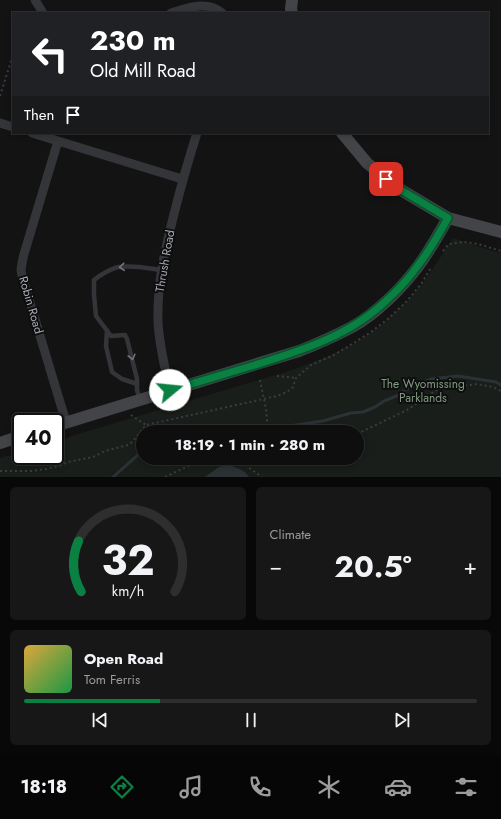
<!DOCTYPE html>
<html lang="en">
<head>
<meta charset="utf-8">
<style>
  body { margin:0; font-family:Jost,sans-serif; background:#171718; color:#f1f3f6; height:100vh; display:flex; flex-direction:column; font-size:15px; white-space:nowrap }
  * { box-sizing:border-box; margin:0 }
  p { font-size:13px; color:#9b9c9e }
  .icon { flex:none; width:22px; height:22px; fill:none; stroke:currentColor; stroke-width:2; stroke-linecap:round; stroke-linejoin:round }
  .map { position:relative; height:477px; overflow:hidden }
  .sheet { display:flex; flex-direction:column; gap:10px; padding:10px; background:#080808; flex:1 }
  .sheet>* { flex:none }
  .guide { position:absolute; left:12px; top:12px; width:477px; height:122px; border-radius:0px; box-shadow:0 2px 6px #0003,0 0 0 1px #2e2e2f; background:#202124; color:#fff; overflow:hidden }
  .speed { position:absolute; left:12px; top:413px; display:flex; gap:8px; font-size:20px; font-weight:700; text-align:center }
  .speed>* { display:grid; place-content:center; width:52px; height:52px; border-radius:50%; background:#0e0e0f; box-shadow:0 2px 6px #0003,0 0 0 1px #2e2e2f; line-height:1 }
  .speed .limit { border:2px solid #111; border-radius:6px; background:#fff; color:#111 }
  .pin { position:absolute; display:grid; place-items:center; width:34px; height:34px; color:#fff; margin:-17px; border-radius:8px; box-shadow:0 2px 6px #0006 }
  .me { position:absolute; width:44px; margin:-22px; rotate:73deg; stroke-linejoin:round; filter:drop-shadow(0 0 3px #0008) }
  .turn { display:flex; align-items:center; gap:14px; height:84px; padding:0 12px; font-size:18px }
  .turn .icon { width:52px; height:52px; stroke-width:2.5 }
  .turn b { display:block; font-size:28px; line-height:34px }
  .then { display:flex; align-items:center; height:38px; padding:0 12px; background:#0003; gap:8px; font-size:15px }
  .big { font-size:30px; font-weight:700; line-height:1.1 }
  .sheet .widget { flex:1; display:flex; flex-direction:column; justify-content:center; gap:6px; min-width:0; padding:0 14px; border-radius:6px; background:#171718 }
  .sheet .dial { align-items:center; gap:0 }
  .dial svg { height:104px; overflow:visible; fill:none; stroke:#2e2e2f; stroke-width:7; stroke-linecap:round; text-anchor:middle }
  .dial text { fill:#f1f3f6; stroke:none }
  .song { display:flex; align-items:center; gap:12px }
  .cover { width:48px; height:48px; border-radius:6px; background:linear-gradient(135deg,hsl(40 70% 55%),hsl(140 70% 35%)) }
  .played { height:4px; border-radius:2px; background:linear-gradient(90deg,#0b8043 30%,#2e2e2f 30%) }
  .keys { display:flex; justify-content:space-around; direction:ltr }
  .heat { display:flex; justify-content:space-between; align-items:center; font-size:22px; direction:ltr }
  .sheet .tiles { flex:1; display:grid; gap:10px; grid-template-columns:1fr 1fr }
  .widget:last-child { grid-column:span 2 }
  .trip { position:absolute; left:136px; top:425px; width:228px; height:40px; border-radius:20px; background:#0e0e0f; box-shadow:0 2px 6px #0003,0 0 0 1px #2e2e2f; font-weight:700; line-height:40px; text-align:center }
  .tabs { display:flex; height:64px; justify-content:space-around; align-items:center; background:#060606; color:#9b9c9e }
  .tabs .icon { width:28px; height:28px }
  .tabs .active { color:#0b8043 }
  .tabs b { font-size:18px; color:#f1f3f6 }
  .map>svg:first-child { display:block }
</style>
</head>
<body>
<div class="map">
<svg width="501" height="477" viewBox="0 0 501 477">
  <rect width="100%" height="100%" fill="#131314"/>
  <path fill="#191e1a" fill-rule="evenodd" d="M453 238 489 250 501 253V477H0V458L21 452V456H55V441L292 370 321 359 350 346 379 327 409 299 426 279ZM143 432H357V458H143Z"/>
  <path fill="#2b3236" d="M226 465C234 466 245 470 249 477H205L219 467Z"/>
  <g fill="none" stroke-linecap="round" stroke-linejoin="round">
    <path stroke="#2b3236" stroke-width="3" d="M204 432 213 430 258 429 283 427 323 421 351 413 363 412 375 407 384 401 399 395 405 390 431 379 458 376 496 382 501 385
      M113 477 140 453 143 452"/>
    <path stroke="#3a3c3f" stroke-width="2" stroke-dasharray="2 3" stroke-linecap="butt" d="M0 96 12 58 13 56
      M443 251 449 244 464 242 478 244 501 251
      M277 376 296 378
      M260 380 266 409 268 432
      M131 415 146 425
      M357 434 407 410 438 389 454 387 477 384 493 387 501 391
      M238 458 248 467 262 477
      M0 471H32L46 469 59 466 68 462 93 457 105 451 128 445 132 442 146 425 277 396 287 392 293 387 296 378 311 365 334 355 352 344 371 332 389 318 407 301 421 284 431 268
      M165 477 205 458"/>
    <path stroke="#343538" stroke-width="4.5" d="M107 330 106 346 112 372 122 379 137 384
      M140 400 137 390V379L127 339 125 335 111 336 96 316 94 295V280C100 275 112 268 119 267 133 265 147 268 161 270"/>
    <path stroke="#343538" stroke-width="9" d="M35 0 43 13
      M171 13C188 8 207 0 222 13
      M0 123 13 127
      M32 133 182 179
      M58 141 24 254 22 263 21 270 22 276 66 422
      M170 391C165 368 159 345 158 321 157 285 164 254 173 218 180 190 188 161 197 133"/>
    <path stroke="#424448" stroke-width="12" d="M292 0 291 9 292 13
      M342 133 367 163 396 187 448 218 501 232
      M55 426 299 351C317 344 335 336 352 327 376 314 403 287 419 265 430 250 439 234 448 218
      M0 443 21 436"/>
  </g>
  <defs><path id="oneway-chevron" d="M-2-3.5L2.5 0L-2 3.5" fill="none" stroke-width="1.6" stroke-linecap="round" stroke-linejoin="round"/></defs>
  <g stroke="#73767c">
    <use href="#oneway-chevron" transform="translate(122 267) rotate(175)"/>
    <use href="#oneway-chevron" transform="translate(132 357) rotate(76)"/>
  </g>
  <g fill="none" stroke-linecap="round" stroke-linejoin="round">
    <defs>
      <path id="route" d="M170 390C199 382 227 373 255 365 303 350 352 335 389 298 400 288 410 277 419 264 430 250 439 234 448 218L396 187 386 179"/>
    </defs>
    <use href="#route" stroke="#07532c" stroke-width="10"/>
    <use href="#route" stroke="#0b8043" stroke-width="7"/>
  </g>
  <g text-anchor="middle" stroke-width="4" stroke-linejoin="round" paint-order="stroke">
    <g font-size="12" fill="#a6abb3" stroke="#0e0e0f">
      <text transform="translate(165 261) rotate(-80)" y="4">Thrush Road</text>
      <text transform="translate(31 305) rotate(74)" y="4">Robin Road</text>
    </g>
    <g font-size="12" fill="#7f9b7f" stroke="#0e0e0f">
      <text x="423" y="388">The Wyomissing<tspan x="423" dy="14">Parklands</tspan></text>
    </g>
  </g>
</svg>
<div class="speed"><div class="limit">40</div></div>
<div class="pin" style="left:386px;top:179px;background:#d93025"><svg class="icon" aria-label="arrive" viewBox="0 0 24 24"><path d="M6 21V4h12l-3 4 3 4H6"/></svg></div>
<svg class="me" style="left:170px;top:390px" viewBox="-20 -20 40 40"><circle r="19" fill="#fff"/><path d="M0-13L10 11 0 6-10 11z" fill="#0b8043"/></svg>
<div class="trip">18:19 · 1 min · 280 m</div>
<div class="guide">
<div class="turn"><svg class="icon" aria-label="left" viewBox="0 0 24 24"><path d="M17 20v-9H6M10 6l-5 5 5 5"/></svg><div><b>230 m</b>Old Mill Road</div></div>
<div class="then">Then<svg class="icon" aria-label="arrive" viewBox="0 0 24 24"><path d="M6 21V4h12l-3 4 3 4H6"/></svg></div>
</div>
</div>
<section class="sheet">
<div class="tiles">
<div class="widget dial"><svg viewBox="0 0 100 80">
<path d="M14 69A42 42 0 1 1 86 69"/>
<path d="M14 69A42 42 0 0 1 12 30" stroke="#0b8043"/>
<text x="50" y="56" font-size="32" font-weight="700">32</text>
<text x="50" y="72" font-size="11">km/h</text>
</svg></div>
<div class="widget"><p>Climate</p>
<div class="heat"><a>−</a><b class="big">20.5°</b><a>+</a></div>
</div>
<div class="widget">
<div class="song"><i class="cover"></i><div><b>Open Road</b><p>Tom Ferris</p></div></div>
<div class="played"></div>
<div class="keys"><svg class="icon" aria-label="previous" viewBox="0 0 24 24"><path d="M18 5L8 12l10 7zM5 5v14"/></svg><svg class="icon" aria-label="pause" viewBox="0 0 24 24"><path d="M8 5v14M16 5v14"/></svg><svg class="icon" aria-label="next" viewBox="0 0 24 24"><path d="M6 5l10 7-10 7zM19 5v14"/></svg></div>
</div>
</div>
</section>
<nav class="tabs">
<b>18:18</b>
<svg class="icon active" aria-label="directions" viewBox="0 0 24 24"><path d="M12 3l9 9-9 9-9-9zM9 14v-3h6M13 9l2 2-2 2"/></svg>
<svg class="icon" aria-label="music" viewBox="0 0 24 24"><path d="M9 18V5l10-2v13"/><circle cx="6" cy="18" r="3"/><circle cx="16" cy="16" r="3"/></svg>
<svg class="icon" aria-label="phone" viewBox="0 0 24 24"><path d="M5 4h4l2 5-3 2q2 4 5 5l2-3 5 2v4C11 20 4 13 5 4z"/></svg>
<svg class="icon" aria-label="climate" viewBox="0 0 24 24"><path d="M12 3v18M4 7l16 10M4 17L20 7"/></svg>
<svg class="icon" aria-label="car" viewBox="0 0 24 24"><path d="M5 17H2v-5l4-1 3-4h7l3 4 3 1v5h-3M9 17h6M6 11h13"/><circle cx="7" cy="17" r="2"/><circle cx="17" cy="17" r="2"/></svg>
<svg class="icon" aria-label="filters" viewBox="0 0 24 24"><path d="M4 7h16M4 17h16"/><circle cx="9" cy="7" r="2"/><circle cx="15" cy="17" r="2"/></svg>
</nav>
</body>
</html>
